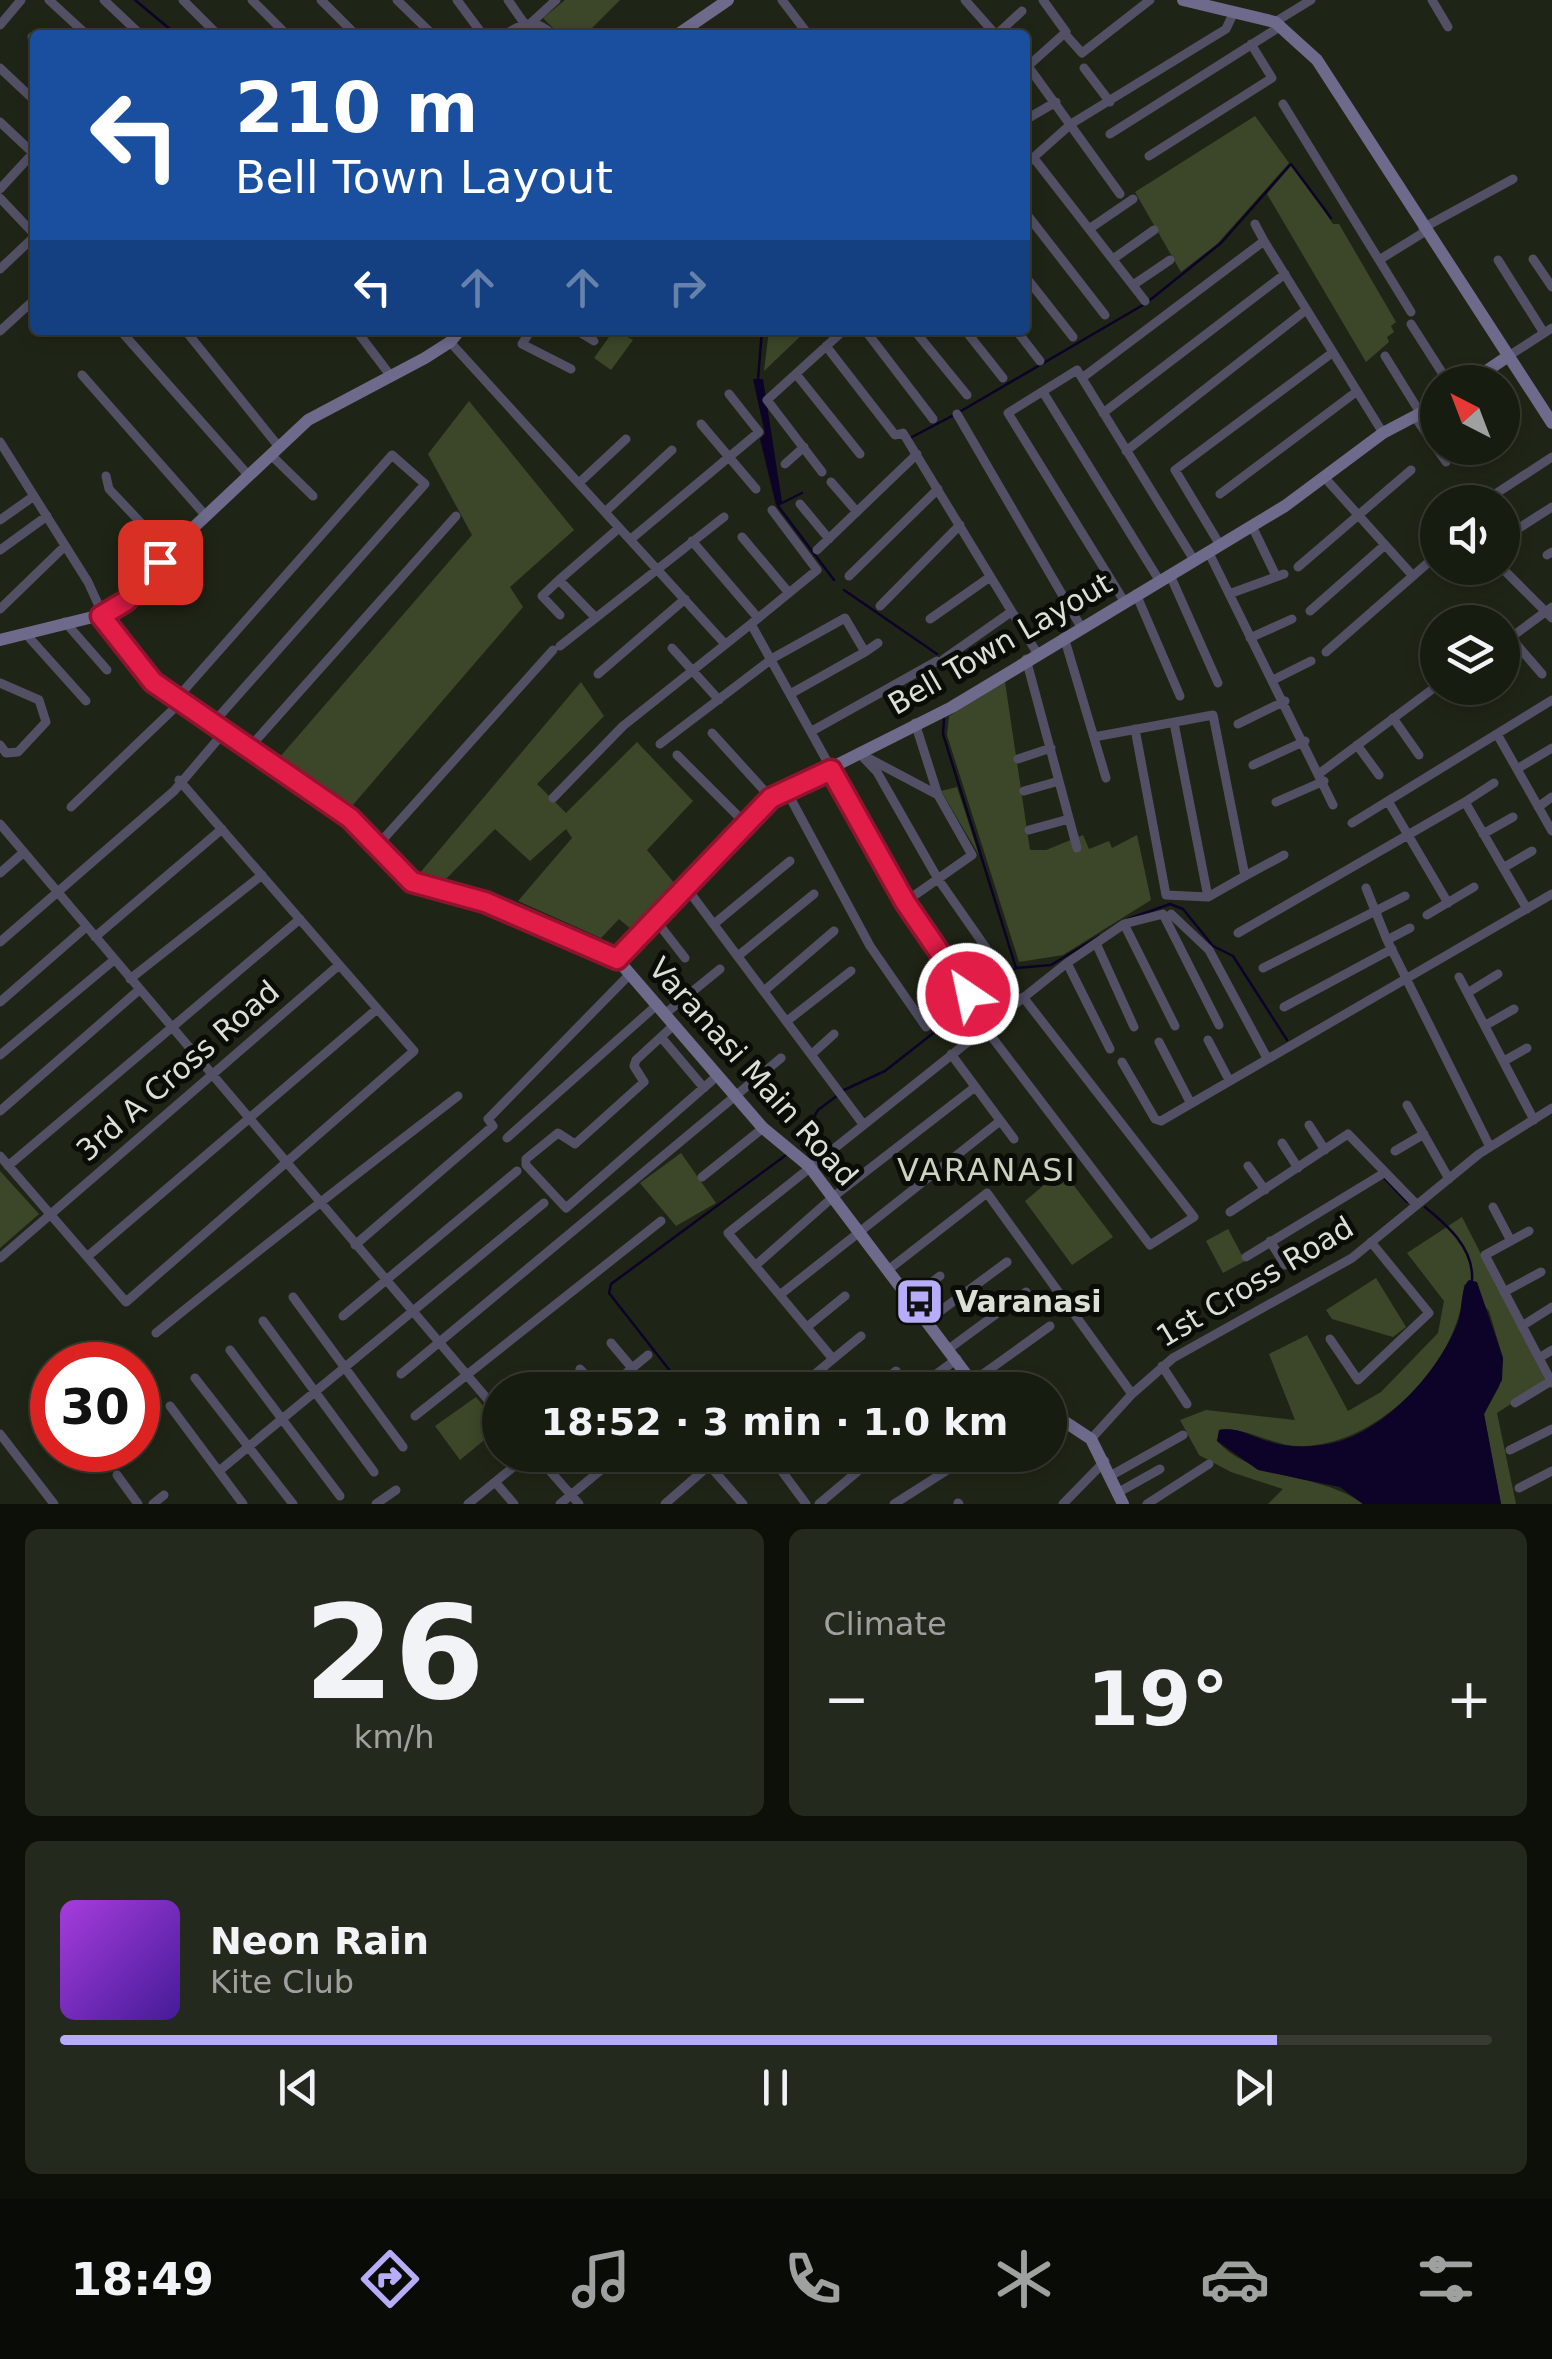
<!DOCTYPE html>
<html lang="en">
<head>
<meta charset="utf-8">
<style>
  body { margin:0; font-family:"DejaVu Sans",sans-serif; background:#24291e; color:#f1f3f6; height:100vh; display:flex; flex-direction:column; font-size:38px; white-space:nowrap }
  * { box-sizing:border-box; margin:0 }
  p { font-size:32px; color:#9ea19f }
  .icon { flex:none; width:55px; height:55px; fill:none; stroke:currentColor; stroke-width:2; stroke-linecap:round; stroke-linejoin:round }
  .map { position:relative; height:1504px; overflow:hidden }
  .sheet { display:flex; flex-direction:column; gap:25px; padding:25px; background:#0d0f09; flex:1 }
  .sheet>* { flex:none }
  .guide { position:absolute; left:30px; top:30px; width:1000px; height:305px; border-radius:10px; box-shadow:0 5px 15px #0003,0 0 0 2px #363a30; background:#1a4fa0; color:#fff; overflow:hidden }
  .needle { width:65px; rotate:318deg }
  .tools { position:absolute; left:1420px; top:365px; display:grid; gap:20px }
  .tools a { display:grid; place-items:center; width:100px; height:100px; border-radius:50%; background:#171c10; box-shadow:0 5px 15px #0003,0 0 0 2px #363a30; font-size:50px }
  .speed { position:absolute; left:30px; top:1342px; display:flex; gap:20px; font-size:50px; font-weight:700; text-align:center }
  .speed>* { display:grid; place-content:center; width:130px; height:130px; border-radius:50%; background:#171c10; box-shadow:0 5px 15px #0003,0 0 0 2px #363a30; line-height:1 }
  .speed .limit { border:15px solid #d22; background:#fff; color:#111 }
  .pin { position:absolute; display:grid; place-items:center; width:85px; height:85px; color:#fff; margin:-42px; border-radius:20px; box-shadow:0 5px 15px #0006 }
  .me { position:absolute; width:110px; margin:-55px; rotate:326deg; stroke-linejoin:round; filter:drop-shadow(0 0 8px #0008) }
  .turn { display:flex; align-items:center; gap:35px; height:210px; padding:0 40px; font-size:45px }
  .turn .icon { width:130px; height:130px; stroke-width:2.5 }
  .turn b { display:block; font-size:70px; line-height:85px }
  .lanes { display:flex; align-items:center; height:95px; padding:0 40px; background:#0003; justify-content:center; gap:50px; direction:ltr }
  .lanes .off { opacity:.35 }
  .big { font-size:75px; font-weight:600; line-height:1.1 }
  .sheet .widget { flex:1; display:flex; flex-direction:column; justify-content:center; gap:15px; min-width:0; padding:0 35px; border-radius:15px; background:#24291e }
  .sheet .dial { align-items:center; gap:0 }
  .dial b { font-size:130px; line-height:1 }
  .song { display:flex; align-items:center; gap:30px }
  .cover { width:120px; height:120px; border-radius:15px; background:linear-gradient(135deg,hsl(280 70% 55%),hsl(260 70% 35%)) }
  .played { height:10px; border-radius:5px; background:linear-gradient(90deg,#b6acf8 85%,#363a30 85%) }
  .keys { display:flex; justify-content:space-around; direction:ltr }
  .heat { display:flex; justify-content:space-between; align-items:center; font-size:55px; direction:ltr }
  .sheet .tiles { flex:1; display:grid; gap:25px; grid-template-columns:1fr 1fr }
  .widget:last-child { grid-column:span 2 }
  .trip { position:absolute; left:482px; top:1372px; width:585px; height:100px; border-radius:50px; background:#171c10; box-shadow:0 5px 15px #0003,0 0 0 2px #363a30; font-weight:600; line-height:100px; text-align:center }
  .dock { display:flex; height:160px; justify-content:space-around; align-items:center; background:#090b06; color:#9ea19f }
  .dock .icon { width:70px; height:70px }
  .dock .selected { color:#b6acf8 }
  .dock b { font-size:45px; color:#f1f3f6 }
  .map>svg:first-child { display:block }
</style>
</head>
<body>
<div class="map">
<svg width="1552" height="1504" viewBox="0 0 1552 1504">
  <rect width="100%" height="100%" fill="#1f2516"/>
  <path fill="#3c4729" d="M565 0H620L585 35H560L543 18Z
    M1255 116 1289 163 1217 244 1181 272 1135 192Z
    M1292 163 1333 224H1339L1396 322 1391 326 1394 332 1387 337 1389 342 1366 362 1267 194Z
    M614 330 633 340 611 370 594 358Z
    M769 330H807L764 371Z
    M469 401 574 530 510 587 523 607 352 806 279 758 472 535 428 454Z
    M581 682 604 716 537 784 566 813 637 742 693 801 647 850 675 884 632 930 619 919 601 938 518 901 572 838 566 829 530 861 495 829 446 879 419 874Z
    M1005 682 1030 850H1046L1083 835 1089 849 1109 841 1112 848 1137 835 1151 900 1063 955 1019 962 947 735 949 716Z
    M957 787 979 855 941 791Z
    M681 1153 716 1203 676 1226 640 1183Z
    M1062 1170 1113 1237 1072 1265 1025 1201Z
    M0 1171 39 1214 0 1248Z
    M1462 1217 1546 1381 1497 1413 1516 1504H1501L1484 1414 1499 1387 1503 1358 1489 1311 1464 1284C1462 1360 1379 1445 1303 1446 1274 1447 1250 1428 1221 1429L1217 1441C1258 1484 1318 1471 1363 1504H1268L1283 1489 1231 1472 1199 1455 1180 1420 1206 1410 1295 1420 1269 1354 1307 1335 1348 1411 1381 1392 1438 1333 1444 1301 1407 1253Z
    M1228 1229 1245 1261 1223 1273 1206 1241Z
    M1376 1278 1406 1327 1393 1337 1332 1319 1326 1310Z
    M476 1397 500 1427 460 1460 435 1426Z"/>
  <path fill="#0d0228" d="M753 379H763L782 502 776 505 760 439 765 434Z
    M1469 1280 1477 1282 1503 1358 1502 1380 1484 1414 1501 1504H1363L1340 1487 1258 1470 1217 1441 1219 1430C1237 1427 1248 1435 1264 1440 1286 1448 1310 1448 1333 1443 1385 1431 1439 1372 1458 1322 1463 1309 1460 1288 1469 1280Z"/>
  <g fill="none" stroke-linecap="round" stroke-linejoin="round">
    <path stroke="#0d0228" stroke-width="2.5" d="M135 0 177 35
      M1150 300 1221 243 1291 164 1331 218
      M758 379 762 330
      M961 411 1143 305
      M912 437 954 415
      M778 505 802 493
      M778 506 834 580
      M844 590 937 654
      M944 719 943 734 1016 968 1051 965 1099 936
      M1128 919 1170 904 1183 909 1213 946 1233 956 1287 1040
      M844 1090 885 1071 1016 968
      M799 1142 818 1110 838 1095
      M1384 1178 1407 1202
      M1425 1207C1447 1225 1474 1248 1472 1280
      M685 1390 609 1293 611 1284 786 1155"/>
    <path stroke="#535066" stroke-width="9" d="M49 0 87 35
      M104 0 141 35
      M183 0 218 35
      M252 0 287 35
      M321 0 356 35
      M397 0 433 35
      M457 0 483 35
      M508 0 524 23
      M782 0 807 33
      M965 0 996 35
      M1432 0 1448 27
      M532 22 556 0
      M1275 22 1311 0
      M0 25 21 0
      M1065 34 1082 53 1150 0
      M504 35C524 23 535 17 553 35
      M996 35 1022 11
      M32 37 35 40
      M1025 62 1120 194
      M1028 66 1066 32 1043 0
      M0 68 35 101
      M1084 68 1110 102
      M1283 104 1411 312
      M1025 120 1056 102
      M0 122 33 153
      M1110 134 1281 26
      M1149 156 1272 78 1251 44
      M1033 157 1145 301
      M1025 165 1071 124 1226 29 1234 12
      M0 189 35 151
      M0 198 35 235
      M1025 212 1105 315
      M1255 224 1264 241
      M1423 228 1513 179
      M1089 229 1133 199
      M1113 259 1154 230
      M1533 259 1552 287
      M1379 260 1426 231
      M1498 260 1544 333
      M0 269 35 236
      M1025 276 1073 337
      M1133 285 1170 260
      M1411 324 1448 382
      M120 330 249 476
      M185 330 279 447
      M356 330 390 375
      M531 330 522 344 571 369
      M576 330 594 341
      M865 330 933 419
      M914 330 967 395
      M965 330 1003 378
      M1016 330 1040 361
      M0 331 35 299
      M450 342 725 644
      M826 346 895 435 903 433 1037 653
      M1385 356 1421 414
      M1507 357 1552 328
      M796 374 860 454
      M82 375 206 516
      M1082 378 1264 241 1383 433
      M1043 392 1159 580
      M1103 413 1285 274
      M957 414 1081 627
      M1415 417 1446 462
      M701 424 756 489
      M0 442 88 582 103 615
      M1126 451 1306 310
      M271 455 313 496
      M785 464 804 447
      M822 472 767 400 844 330
      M106 476 109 489 142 524 160 562
      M1325 478 1413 576
      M831 482 857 512
      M579 483 626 439
      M1220 494 1356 392
      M1483 502 1552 457
      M800 504 829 539
      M605 512 672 450
      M0 520 34 496
      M1252 526 1276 576
      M742 537 789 593
      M631 539 759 432 729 394
      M1502 539 1552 507
      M692 541 758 618
      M1220 545 1175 470 1332 353
      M0 550 47 516
      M817 550 917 454
      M1208 551 1333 805
      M1547 555 1552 552
      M1298 567 1411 470
      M1502 568 1552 618
      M1170 575 1218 683
      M849 576 938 489
      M559 580 619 528
      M1136 594 1180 696
      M1229 594 1284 574
      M1124 601 1008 413 1077 370 1194 560
      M880 606 960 525
      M0 609 65 546
      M1310 611 1385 545
      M560 615 542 596 559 580 595 617
      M930 619 990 577
      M65 622 107 670
      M751 624 817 570 772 510
      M25 633 86 701
      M1064 637 1106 778
      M1250 638 1292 619
      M1511 638 1542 674
      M1502 644 1552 607
      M560 646 724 517
      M672 648 719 700
      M865 652 878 643
      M1326 652 1438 554
      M944 659 1011 612
      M1026 659 1077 848
      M598 674 685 599
      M1275 679 1311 661
      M0 683 39 700 46 722 18 752 6 753 0 745
      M178 697 392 455 425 484 214 722
      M1393 718 1419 755
      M915 723 938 795
      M1174 723 1208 897
      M1238 724 1285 701
      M812 731 937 661
      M712 733 771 798
      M1497 734 1552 831
      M1094 737 1213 715 1245 876 1208 897 1166 895 1135 729
      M660 744 773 658 845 618 865 652 792 693
      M1357 745 1379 775
      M249 748 456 516
      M860 754 877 772 938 879 1000 968
      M677 755 744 822
      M870 759 938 795 972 855 905 902
      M1018 759 1051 748
      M1253 765 1305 741
      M1517 769 1552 748
      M1320 773 1438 685
      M786 790 870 946 926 1027
      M1024 791 1059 781
      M553 798 623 726 751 624 905 902 968 994
      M1388 801 1448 903
      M1276 802 1324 781
      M1465 802 1494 783
      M71 807 183 700
      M1538 807 1552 797
      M1352 823 1552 700
      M0 824 500 1414
      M1029 830 1069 819
      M1483 834 1513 817
      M377 846 553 650
      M1503 868 1532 851
      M0 873 24 852
      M1245 876 1284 855
      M685 886 863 1124
      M1366 888 1387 940 1490 1147
      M1171 914 1209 950 1267 1058
      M1427 915 1474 887
      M654 918 685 958
      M714 924 790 861
      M1124 924 1175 1026
      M1238 933 1465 802 1527 909
      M95 937 222 829
      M1387 940 1410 928
      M0 942 174 791 225 731
      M1096 943 1134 1027
      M738 956 814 894
      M1067 963 1110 1049
      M1263 968 1405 896
      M1459 977 1534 1120
      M130 979 262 875
      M764 991 834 931
      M1469 992 1498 974
      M0 1002 86 927
      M1284 1007 1392 949
      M666 1013 720 969
      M787 1021 851 971
      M675 1024 636 1060 634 1066 644 1082 575 1144 558 1133 526 1159V1165L566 1208 716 1077
      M1486 1025 1514 1009
      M985 1028 1150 1245 1194 1217 1023 997
      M661 1037 704 1088
      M1208 1040 1229 1080
      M1159 1042 1190 1102
      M812 1054 834 1034
      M951 1054 1014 1139
      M0 1055 114 960
      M1504 1061 1527 1048
      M1122 1062 1155 1119 1161 1121 1552 894
      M1407 1105 1449 1179
      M0 1111 139 990
      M1309 1125 1325 1150
      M507 1138 658 1004
      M1282 1143 1298 1168
      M1395 1151 1424 1134
      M0 1156 126 1302 414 1051 179 780
      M8 1166 300 919
      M1248 1166 1265 1190
      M702 1177 763 1128
      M1493 1207 1511 1241
      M1230 1212 1348 1134 1417 1205
      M1529 1231 1485 1255 1552 1383
      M1270 1241 1285 1265
      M355 1245 493 1126 488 1119 631 973
      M87 1257 377 1009
      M1246 1257 1384 1173
      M0 1258 339 965
      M756 1265 833 1197 975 1087
      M888 1270 987 1193 1132 1394
      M1504 1292 1541 1272
      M781 1294 1000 1121
      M293 1297 403 1447
      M911 1298 940 1276
      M343 1316 517 1171
      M928 1320 1007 1262
      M263 1321 374 1472
      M1522 1326 1552 1307
      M807 1327 845 1296
      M156 1333C255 1252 357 1174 458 1096
      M1330 1339 1358 1380 1429 1313 1371 1242
      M611 1343 632 1368
      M950 1348 1026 1292
      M230 1350 340 1496
      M1539 1358 1552 1350
      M833 1359 861 1336
      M1162 1366 1187 1404
      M580 1369 599 1390
      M401 1374 781 1058
      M195 1378 293 1504
      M972 1382 1050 1326
      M923 1384 957 1359
      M606 1390 648 1355
      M796 1390 833 1359 728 1233 1067 963 1124 924 1163 914 1219 1025
      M874 1390 896 1371
      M1515 1403 1551 1381
      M170 1406 243 1504
      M415 1416 661 1221
      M0 1434 54 1504
      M1091 1439 1132 1394 1173 1358 1352 1258 1479 1154 1552 1108
      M1510 1450 1552 1429
      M536 1455 579 1504
      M770 1455 806 1504
      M709 1465 743 1504
      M781 1469 798 1455
      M219 1471 544 1203
      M117 1475 138 1504
      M1112 1475 1183 1435
      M496 1483 514 1504
      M1519 1488 1552 1471
      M1119 1492 1160 1469
      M958 1503 959 1504
      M153 1504 164 1495
      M376 1504 396 1490
      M468 1504 528 1455
      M560 1504 619 1455
      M665 1504 721 1455
      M819 1504 877 1455
      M894 1504 949 1469
      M1063 1504 1105 1461
      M1147 1504 1209 1464"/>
    <path stroke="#6e6a8c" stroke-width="12" d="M1183 0 1275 22 1317 60 1552 423
      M677 35 728 0
      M1470 382 1507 357
      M101 615 153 682 349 818 412 881 485 902 617 959 763 1128 809 1166 978 1390
      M0 640 101 615 125 601 177 543 308 420 425 358 450 342 460 330
      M617 959 771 798 952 707 1285 506 1383 433 1438 404
      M1050 1412 1091 1439 1123 1504"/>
  </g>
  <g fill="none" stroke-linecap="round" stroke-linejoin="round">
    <defs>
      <path id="route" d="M160 562 126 601 101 616 153 682 350 818 412 882 485 902 617 959 771 798 831 770 905 902 968 994"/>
    </defs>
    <use href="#route" stroke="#92132f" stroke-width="25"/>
    <use href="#route" stroke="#e11d48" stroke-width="18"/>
  </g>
  <defs>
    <symbol id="bus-square" viewBox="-11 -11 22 22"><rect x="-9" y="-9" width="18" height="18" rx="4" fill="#b6acf8" stroke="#0a0d07"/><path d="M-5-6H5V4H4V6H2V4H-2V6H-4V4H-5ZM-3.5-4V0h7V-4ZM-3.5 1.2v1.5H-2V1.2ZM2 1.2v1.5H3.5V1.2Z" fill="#111"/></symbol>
  </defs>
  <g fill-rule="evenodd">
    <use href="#bus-square" x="892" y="1274" width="55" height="55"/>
  </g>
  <g text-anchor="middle" stroke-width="10" stroke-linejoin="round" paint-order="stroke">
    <g font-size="30" fill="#dbdfd5" stroke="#0a0d07">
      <text transform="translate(1000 644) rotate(-30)" y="10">Bell Town Layout</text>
      <text transform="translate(178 1071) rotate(-41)" y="10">3rd A Cross Road</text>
      <text transform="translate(753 1072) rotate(48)" y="10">Varanasi Main Road</text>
      <text transform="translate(1255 1282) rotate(-31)" y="10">1st Cross Road</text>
    </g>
    <g font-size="30" font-weight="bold" fill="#dbdfd5" stroke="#0a0d07" text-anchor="start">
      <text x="955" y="1312">Varanasi</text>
    </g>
    <g font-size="32" letter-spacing="2.5" fill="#cbd2bf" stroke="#0a0d07">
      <text x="987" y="1181">VARANASI</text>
    </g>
  </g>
</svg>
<div class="tools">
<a><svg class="needle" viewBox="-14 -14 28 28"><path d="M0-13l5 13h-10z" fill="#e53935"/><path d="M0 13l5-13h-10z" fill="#9ea19f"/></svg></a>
<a><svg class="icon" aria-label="sound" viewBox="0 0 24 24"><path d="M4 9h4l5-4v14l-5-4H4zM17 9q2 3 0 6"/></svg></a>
<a><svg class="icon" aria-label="layers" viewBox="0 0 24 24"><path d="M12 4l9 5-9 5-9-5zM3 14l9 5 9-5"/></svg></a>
</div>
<div class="speed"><div class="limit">30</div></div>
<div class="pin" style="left:160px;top:562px;background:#d93025"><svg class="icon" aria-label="arrive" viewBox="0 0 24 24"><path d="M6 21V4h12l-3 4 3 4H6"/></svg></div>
<svg class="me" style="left:968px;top:994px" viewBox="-20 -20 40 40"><circle r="17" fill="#e11d48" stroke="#fff" stroke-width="3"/><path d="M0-11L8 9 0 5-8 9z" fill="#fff"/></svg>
<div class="trip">18:52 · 3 min · 1.0 km</div>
<div class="guide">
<div class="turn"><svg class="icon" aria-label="left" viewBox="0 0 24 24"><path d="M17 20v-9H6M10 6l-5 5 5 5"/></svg><div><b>210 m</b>Bell Town Layout</div></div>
<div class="lanes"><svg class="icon" aria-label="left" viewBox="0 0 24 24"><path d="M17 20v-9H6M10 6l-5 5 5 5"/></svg><svg class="icon off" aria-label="ahead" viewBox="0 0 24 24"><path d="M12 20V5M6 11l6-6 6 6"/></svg><svg class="icon off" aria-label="ahead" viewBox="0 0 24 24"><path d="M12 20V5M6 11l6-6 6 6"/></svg><svg class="icon off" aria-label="right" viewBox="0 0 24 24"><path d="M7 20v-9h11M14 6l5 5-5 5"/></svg></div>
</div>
</div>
<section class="sheet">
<div class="tiles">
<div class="widget dial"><b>26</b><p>km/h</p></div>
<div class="widget"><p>Climate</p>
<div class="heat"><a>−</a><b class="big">19°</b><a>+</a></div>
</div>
<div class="widget">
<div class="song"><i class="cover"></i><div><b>Neon Rain</b><p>Kite Club</p></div></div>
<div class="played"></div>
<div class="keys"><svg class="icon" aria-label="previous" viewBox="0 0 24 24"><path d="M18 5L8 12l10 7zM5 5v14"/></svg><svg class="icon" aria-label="pause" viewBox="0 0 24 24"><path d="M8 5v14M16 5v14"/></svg><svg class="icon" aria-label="next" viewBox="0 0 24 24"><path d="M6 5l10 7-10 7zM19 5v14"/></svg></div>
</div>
</div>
</section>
<nav class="dock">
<b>18:49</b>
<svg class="icon selected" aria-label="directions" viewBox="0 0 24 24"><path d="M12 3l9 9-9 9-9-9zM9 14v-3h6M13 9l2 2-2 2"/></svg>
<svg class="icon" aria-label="music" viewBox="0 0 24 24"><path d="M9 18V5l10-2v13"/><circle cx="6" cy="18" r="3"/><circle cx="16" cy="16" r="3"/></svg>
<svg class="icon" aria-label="phone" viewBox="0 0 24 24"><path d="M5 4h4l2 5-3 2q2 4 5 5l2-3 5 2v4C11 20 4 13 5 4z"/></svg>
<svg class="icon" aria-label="climate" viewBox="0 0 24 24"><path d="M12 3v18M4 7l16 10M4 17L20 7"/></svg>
<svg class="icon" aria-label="car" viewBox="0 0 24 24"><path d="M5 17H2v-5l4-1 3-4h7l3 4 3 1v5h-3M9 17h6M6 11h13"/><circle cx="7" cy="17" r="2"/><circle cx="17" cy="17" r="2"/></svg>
<svg class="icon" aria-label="filters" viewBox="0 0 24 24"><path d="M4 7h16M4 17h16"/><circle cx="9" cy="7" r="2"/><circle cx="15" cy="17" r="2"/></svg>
</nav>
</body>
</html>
